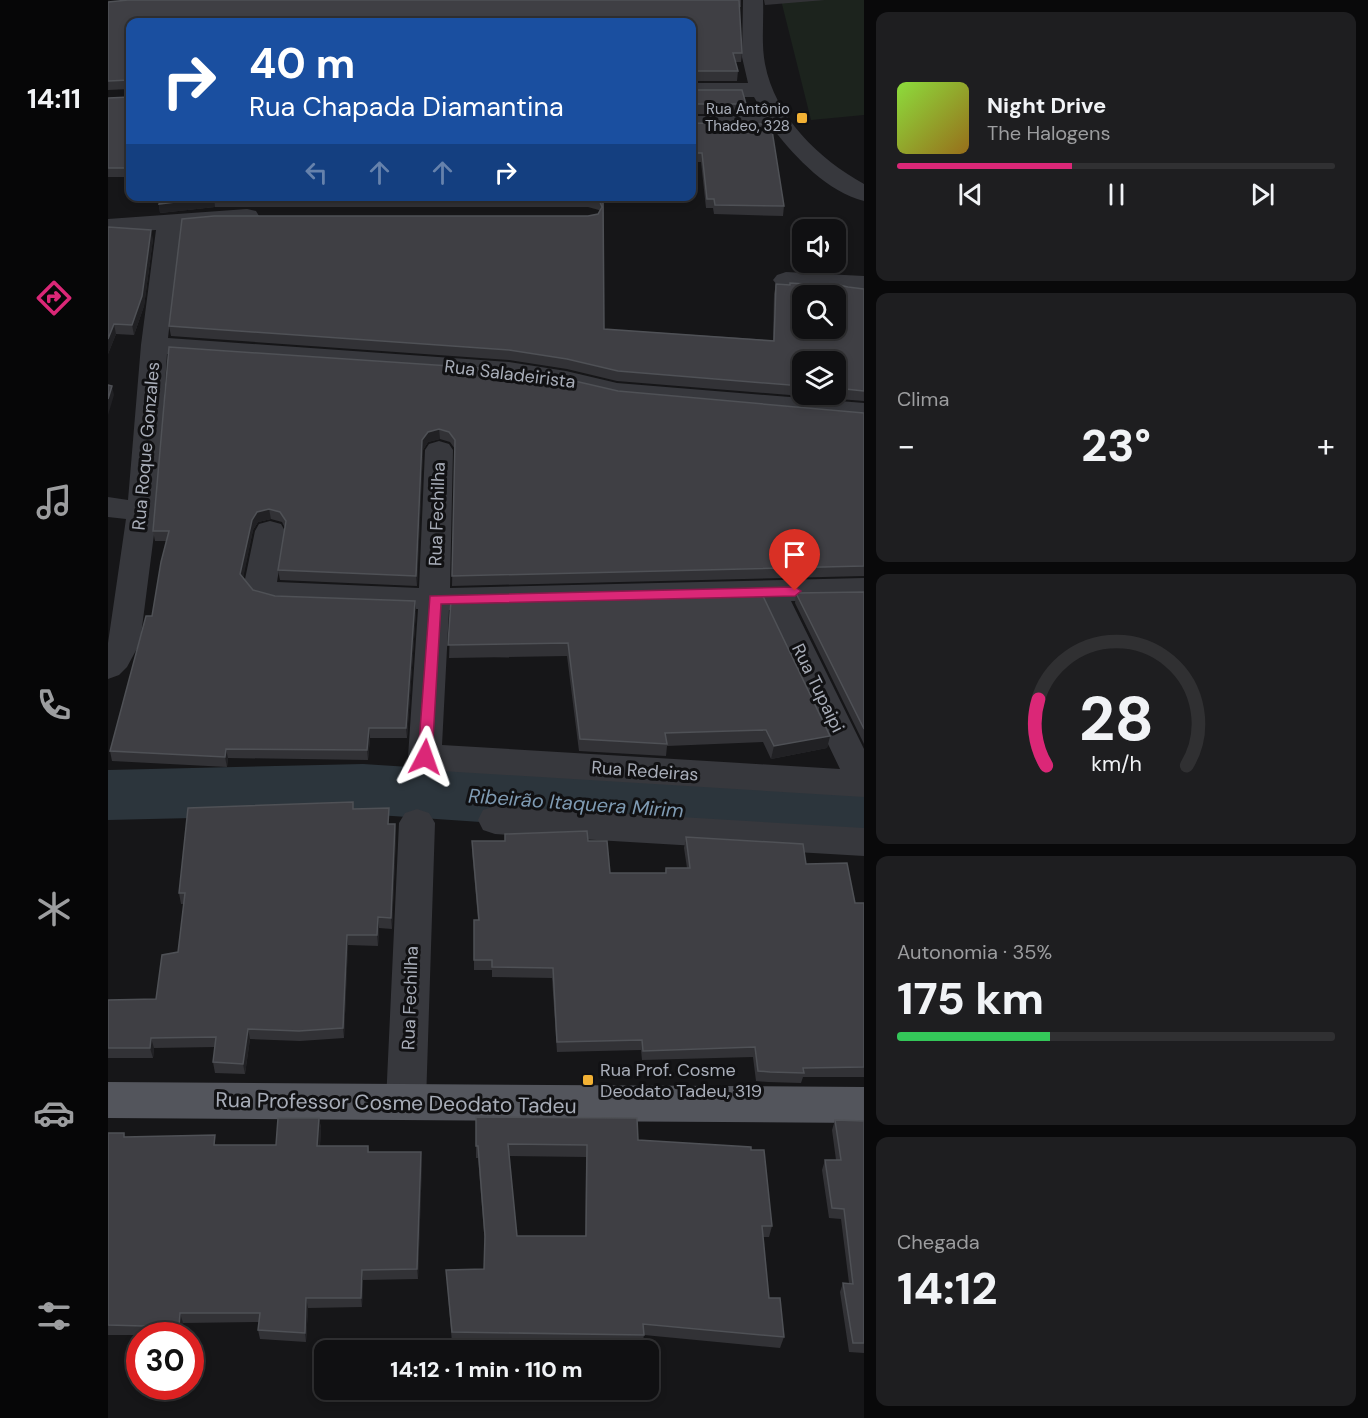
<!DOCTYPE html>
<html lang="pt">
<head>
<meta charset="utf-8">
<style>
  body { margin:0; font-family:"DM Sans",sans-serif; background:#1e1e20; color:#f1f3f6; height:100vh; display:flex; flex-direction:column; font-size:22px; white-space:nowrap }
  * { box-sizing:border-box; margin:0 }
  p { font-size:20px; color:#9c9d9f }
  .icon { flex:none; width:33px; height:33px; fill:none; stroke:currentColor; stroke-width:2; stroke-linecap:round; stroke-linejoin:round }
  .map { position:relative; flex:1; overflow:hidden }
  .sheet { display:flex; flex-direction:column; gap:12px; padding:12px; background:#09090a; width:504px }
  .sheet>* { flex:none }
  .guide { position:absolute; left:18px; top:18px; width:570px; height:183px; border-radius:12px; box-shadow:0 3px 9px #0003,0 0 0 2px #303032; background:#1a4fa0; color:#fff; overflow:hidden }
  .fabs { position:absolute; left:684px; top:219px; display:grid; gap:12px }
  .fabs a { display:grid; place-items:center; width:54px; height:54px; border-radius:12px; background:#101012; box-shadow:0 3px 9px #0003,0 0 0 2px #303032; font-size:30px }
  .speed { position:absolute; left:18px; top:1322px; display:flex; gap:12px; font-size:30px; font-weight:700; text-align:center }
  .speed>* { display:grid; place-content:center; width:78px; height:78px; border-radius:50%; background:#101012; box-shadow:0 3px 9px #0003,0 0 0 2px #303032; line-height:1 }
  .speed .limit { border:9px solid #d22; background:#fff; color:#111 }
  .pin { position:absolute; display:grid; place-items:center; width:51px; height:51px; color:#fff; margin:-62px -26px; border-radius:50% 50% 50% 0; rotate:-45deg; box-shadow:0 0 6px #0007 }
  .pin .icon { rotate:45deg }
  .me { position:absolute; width:66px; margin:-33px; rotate:4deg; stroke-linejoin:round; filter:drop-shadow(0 0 4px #0008) }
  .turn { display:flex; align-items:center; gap:21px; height:126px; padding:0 24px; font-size:27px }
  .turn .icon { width:78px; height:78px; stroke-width:2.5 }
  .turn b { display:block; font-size:42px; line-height:51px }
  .lanes { display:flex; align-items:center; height:57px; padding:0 24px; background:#0003; justify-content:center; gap:30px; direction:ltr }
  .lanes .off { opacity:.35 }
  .big { font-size:45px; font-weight:800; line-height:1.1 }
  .sheet .card { flex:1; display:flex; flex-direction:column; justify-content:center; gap:9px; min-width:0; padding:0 21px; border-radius:12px; background:#1e1e20 }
  .sheet .dial { align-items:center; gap:0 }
  .dial svg { height:156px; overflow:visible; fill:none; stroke:#303032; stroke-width:7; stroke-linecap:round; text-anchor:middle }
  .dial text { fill:#f1f3f6; stroke:none }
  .song { display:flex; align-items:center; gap:18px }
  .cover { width:72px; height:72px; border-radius:9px; background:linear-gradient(135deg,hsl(90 70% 55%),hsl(40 70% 35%)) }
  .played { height:6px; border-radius:3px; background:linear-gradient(90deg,#db2777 40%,#303032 40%) }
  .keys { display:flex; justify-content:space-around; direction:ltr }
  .heat { display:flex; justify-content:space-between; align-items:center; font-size:33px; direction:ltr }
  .charge { height:9px; border-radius:4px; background:linear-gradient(90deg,#34c759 35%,#303032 0) }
  .trip { position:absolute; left:206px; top:1340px; width:345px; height:60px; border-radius:12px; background:#101012; box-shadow:0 3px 9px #0003,0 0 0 2px #303032; font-weight:800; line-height:60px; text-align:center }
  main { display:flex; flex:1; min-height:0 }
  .menu { display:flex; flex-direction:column; width:108px; justify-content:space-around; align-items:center; background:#060607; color:#9c9d9f }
  .menu .icon { width:42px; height:42px }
  .menu .on { color:#db2777 }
  .menu b { font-size:27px; color:#f1f3f6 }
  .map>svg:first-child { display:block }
</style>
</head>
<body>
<main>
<nav class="menu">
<b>14:11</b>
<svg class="icon on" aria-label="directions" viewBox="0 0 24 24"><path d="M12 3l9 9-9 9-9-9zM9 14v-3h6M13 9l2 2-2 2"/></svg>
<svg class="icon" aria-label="music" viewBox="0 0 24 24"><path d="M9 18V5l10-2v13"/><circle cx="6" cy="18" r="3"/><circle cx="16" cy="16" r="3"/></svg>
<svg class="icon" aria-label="phone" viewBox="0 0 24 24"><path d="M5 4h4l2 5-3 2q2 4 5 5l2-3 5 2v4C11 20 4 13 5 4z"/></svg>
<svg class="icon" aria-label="climate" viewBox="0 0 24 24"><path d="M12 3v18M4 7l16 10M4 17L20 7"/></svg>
<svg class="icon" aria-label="car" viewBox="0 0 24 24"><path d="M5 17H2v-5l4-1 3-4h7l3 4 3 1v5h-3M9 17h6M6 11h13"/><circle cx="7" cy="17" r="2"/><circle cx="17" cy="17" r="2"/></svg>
<svg class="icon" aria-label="filters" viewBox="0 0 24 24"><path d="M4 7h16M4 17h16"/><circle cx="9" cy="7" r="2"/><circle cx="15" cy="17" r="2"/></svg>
</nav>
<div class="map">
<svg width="756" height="1418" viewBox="0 0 756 1418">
  <rect width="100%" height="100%" fill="#161618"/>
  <path fill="#1c231d" d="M673 0H756V115L703 120Z"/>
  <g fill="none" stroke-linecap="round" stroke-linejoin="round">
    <path fill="#2c353c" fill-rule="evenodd" d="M255 764 756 796V848L255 814 0 820V770Z"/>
    <path fill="#37383d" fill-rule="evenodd" d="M635 0H655C656 21 653 43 657 64 667 117 711 159 756 184V201C720 192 688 158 666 130H584V116H657L646 97H584V83H640L634 57Z
      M139 209 148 211 151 216 148 221 73 228 60 338 401 362 458 371 509 383 756 403V421L509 399 458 387 401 378 59 354 49 511 32 643 19 667 11 675 0 679V643L18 519 0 517V497L20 500 33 345 48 230 0 233V219Z
      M678 272 756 276V292L669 285 665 280 669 275Z
      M331 441 341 444 345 450 342 588 756 578V600L683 601 756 749V797L317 770 305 766 300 757 310 609 168 604 148 599 136 584 147 531 151 524 162 521 173 524 177 531 169 582 311 588 317 450 321 444ZM652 602 732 769 334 745 341 610Z
      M387 806 756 828V856L387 834 375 830 370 820 375 810Z
      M309 809 321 813 327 823 318 1102 312 1115 298 1120 284 1115 278 1102 291 823 297 813Z"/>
    <path fill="#53555c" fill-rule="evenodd" d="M0 1082 756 1087V1123L0 1118Z"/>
  </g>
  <path fill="#323236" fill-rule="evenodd" d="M20 0H633V7H631L634 53 633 62H627L630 71 629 81H584V22H22V177H0V98L22 97V89L0 90V2Z
    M656 0H717L657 5Z
    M584 89 585 90 638 104 637 114H584Z
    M584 121 676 206 675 216 606 214 605 208H598L593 162H584Z
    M53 196H495L496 329 665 340 666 294 668 284 756 289V401L509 381 459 369 401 360 63 336 61 326 490 214 492 211 491 210 480 207H107L52 213 51 204ZM694 362H728V394H694Z
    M0 227 45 239 36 306 26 335 8 334 0 354Z
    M61 347 510 391 756 413V576L344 586 347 449 342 442 332 439 320 442 315 450 309 586 172 580 170 570 177 528 174 522 163 519 150 522 145 530 135 577 145 590 167 596 307 601 308 611 299 738H262L260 760 120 758 119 767 4 761 2 751 44 616 58 541H47L45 531Z
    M756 592V744L687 603 688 593Z
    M343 600 722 736 719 748 663 759 655 742 559 746 558 756 471 751 459 656 341 658Z
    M245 802 246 809 281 824H287L288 835 284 929 271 928 270 946 240 945 236 1038 192 1041 142 1039 137 1074 107 1073 105 1062 107 1047 46 1048 45 1058H0V1000L48 999 70 952 76 904H73L71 893Z
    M578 837 698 864 747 903H756V1077H695L693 1083 660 1082 648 1081 645 1057 534 1060 533 1050 449 1052 444 978 384 977V970H366V920H370L364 851V841H480L502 873H557L558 868H579L576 848Z
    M368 1117 530 1140 664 1226 661 1237H655L661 1298 676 1337 672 1348 536 1335 534 1346 344 1343 338 1270 376 1269 377 1245 370 1158H368ZM401 1156 478 1157 477 1236H409Z
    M211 1118 213 1128 212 1146H260L261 1152 314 1163 310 1279 255 1280 254 1307 200 1308 198 1342 152 1339 150 1330 151 1322 75 1323 74 1335H0V1133L18 1137 110 1145H168Z
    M727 1120 756 1121V1353L741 1352 732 1292 735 1283H741L733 1219 721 1218 714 1170 717 1160H728L724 1130Z"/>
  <path fill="#212124" d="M106 197 107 207 52 213 51 204Z
    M43 230 45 239 36 306 26 335 24 325Z
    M6 324 8 334 0 354V339Z
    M4 386 6 395 0 415V399Z
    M331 429 332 439 320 442 315 450 309 586 308 576 314 440 320 432Z
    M161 509 163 519 150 522 145 530 134 584 132 574 144 520 149 512Z
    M307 601 308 611 299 738 298 728Z
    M261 728 262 738 260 760 259 750Z
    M722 736 719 748 663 759 666 746Z
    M118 749 120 758 119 767 117 757Z
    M287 824 288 835 284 929 283 918Z
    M270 917 271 928 270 946 269 935Z
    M239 935 240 945 236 1038 235 1028Z
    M140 1029 142 1039 137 1074 135 1064Z
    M43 1038 46 1048 45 1058 42 1048Z
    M211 1118 213 1128 211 1157 209 1146Z
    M313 1152 314 1163 310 1279 309 1269Z
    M254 1270 255 1280 254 1307 253 1298Z
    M198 1298 200 1308 198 1342 197 1333Z
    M72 1313 75 1323 74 1335 71 1327Z"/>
  <path fill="#3f3f44" stroke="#4f5156" stroke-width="1.5" fill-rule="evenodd" d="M20 0H631L634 53H625L630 71H585L584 73V22H22V168H0V98L22 97V80L0 81V2Z
    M584 89 585 90H634L638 104H585L584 106Z
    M584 121 585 123 663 124 676 206 607 205 606 199H599L594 153H584Z
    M53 196H495L496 329 666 341 668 284 682 285V283L716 285 727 284 740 287 756 289V391L728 388V362H694V386L510 371 459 359 401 350 61 326 74 219 106 216H480L490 214 494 207 491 200 480 197H106L51 204ZM694 296H728V328H694Z
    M0 227 43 230 34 296 24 325 6 324 0 339Z
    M61 347 401 370 458 379 510 391 756 413V566L344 576 347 440 341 432 331 429 320 432 314 440 308 576 170 570 178 521 172 512 161 509 149 512 144 520 132 574 145 590 167 596 307 601 298 728H261L259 750 118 749 117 757 2 751 38 616H44L53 562 61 531H45Z
    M0 385 4 386 0 399Z
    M653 592 722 736 666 746 658 730 557 733 559 744 472 739 460 643 340 645 343 600Z
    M756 592V729L688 593Z
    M245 802V809L281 808 280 824H287L283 918 270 917 269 935H239L235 1028 191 1031 140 1029 135 1064 105 1062 108 1037 43 1038 42 1048H0V1000L48 999 54 955 70 952 77 893H71L80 808Z
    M479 831 480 841H499L502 873H558V868H582L578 837 695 844 698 864 739 863 747 903H756V1067L695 1068 696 1073 662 1072 650 1071 647 1047 535 1051 534 1040 449 1042 445 968 384 967V960H366V920H371L364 841H397V834Z
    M368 1117 529 1118 530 1140 643 1147V1150H656L664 1226H654L661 1298H672L676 1337 535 1324 536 1335 344 1332 338 1270 376 1269 377 1236 370 1146H368ZM400 1144 479 1145 478 1236H409Z
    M170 1118H211L209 1146H260V1152H313L309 1269 254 1270 253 1298H198L197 1333 150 1330 152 1313H72L71 1327 0 1325V1133H16V1137L107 1135 106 1145H168Z
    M727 1120 756 1121V1343H745L735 1283 745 1284 736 1209 724 1208 717 1160H733Z"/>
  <path fill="#db2777" stroke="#8e194d" stroke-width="1.5" d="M687 587 693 591 687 596 333 604 324 757 317 762 310 757 322 596Z"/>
  <g fill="#f2b134" stroke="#111113" stroke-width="2">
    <rect x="688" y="112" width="12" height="12" rx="3"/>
    <rect x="474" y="1074" width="12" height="12" rx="3"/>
  </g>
  <g text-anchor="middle" stroke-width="6" stroke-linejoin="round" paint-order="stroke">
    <g font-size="15" fill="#a8adb8" stroke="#111113" text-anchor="end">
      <text x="682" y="114">Rua Antônio<tspan x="682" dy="17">Thadeo, 328</tspan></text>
    </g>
    <g font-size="18" fill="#a8adb8" stroke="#111113">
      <text transform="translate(402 374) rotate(7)" y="6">Rua Saladeirista</text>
      <text transform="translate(38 446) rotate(-85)" y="6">Rua Roque Gonzales</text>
      <text transform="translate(329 514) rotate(-88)" y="6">Rua Fechilha</text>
      <text transform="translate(710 688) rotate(64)" y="6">Rua Tupaipi</text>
      <text transform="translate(537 771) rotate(4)" y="6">Rua Redeiras</text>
      <text transform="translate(302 998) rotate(-88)" y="6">Rua Fechilha</text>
    </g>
    <g font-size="18" fill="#a8adb8" stroke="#111113" text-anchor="start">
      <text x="492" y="1076">Rua Prof. Cosme<tspan x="492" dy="21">Deodato Tadeu, 319</tspan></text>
    </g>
    <g font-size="20" font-style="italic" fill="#7f9bb3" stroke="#111113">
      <text transform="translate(468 803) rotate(4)" y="7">Ribeirão Itaquera Mirim</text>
    </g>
    <g font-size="21" fill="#a8adb8" stroke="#111113">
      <text transform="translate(288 1103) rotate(1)" y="7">Rua Professor Cosme Deodato Tadeu</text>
    </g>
  </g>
</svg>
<div class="fabs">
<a><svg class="icon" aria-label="sound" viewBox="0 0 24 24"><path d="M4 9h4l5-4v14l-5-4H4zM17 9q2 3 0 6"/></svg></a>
<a><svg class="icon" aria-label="search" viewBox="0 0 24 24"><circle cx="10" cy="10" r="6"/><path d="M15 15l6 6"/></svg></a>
<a><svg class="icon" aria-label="layers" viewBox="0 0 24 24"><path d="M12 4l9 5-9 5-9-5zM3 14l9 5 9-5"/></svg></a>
</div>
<div class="speed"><div class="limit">30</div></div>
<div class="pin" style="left:687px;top:591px;background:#d93025"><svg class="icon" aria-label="arrive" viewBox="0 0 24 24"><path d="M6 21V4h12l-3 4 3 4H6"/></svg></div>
<svg class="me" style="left:317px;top:757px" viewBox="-20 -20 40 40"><path d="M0-17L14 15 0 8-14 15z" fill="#db2777" stroke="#fff" stroke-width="4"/></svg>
<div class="trip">14:12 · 1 min · 110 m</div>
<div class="guide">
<div class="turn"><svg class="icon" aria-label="right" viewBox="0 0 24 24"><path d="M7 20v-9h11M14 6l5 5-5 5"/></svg><div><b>40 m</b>Rua Chapada Diamantina</div></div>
<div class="lanes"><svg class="icon off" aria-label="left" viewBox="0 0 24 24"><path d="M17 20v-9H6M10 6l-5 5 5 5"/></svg><svg class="icon off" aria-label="ahead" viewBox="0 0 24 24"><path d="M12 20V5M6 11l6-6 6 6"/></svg><svg class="icon off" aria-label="ahead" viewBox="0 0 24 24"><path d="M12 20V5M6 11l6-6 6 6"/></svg><svg class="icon" aria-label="right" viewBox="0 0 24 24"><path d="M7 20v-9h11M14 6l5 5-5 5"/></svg></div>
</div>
</div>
<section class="sheet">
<div class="card">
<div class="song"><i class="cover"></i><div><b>Night Drive</b><p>The Halogens</p></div></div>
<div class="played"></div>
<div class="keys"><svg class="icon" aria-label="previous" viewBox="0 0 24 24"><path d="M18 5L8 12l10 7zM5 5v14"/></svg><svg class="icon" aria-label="pause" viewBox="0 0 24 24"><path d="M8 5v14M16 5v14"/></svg><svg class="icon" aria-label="next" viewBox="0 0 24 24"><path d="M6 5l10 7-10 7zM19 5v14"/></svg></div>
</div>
<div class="card"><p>Clima</p>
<div class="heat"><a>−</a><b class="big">23°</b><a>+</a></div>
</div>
<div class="card dial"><svg viewBox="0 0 100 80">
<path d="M14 69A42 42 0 1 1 86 69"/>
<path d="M14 69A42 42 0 0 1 10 35" stroke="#db2777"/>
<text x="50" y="56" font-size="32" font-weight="700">28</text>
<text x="50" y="72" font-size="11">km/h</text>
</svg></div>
<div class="card"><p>Autonomia · 35%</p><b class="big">175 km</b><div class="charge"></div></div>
<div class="card"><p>Chegada</p><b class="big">14:12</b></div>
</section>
</main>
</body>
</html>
